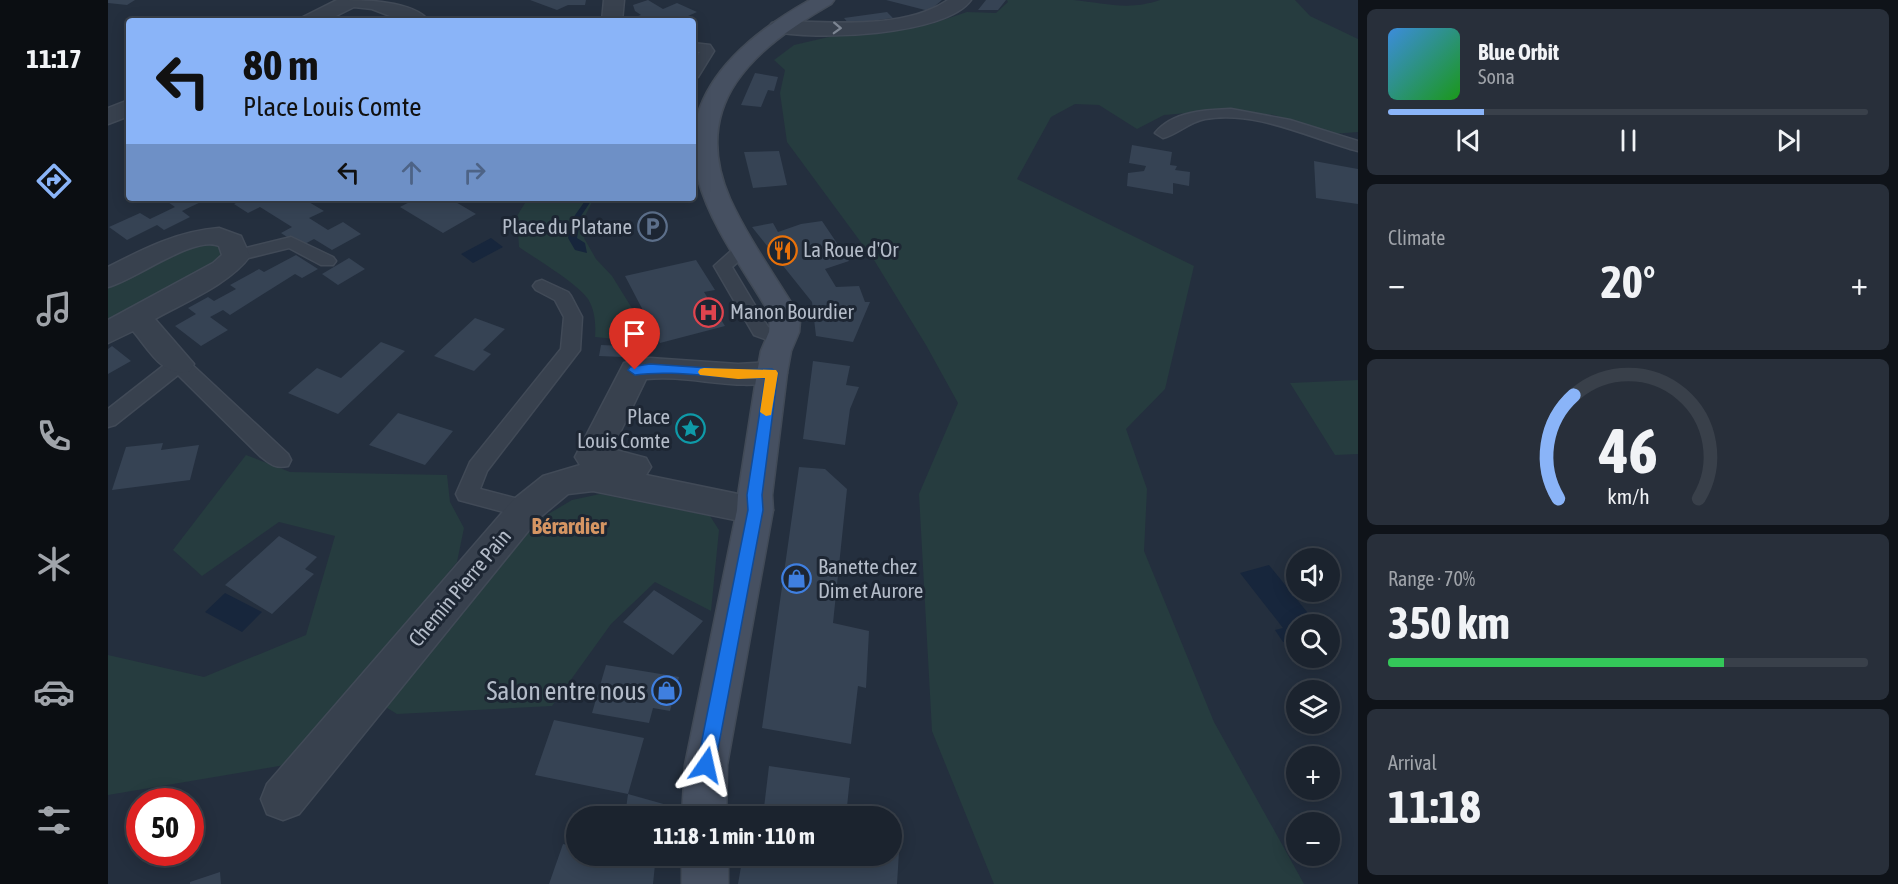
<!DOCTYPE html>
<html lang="en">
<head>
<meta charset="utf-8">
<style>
  body { margin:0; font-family:"Asap Condensed",sans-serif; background:#282f3a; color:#f1f3f6; height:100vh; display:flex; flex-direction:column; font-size:22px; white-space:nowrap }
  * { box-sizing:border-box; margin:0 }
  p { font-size:20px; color:#a0a4aa }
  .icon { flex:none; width:33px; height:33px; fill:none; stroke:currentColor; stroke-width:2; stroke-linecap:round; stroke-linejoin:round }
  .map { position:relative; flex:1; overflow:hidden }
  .panel { display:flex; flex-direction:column; gap:9px; padding:9px; background:#0f1319; width:540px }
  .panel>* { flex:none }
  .hud { position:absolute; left:18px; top:18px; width:570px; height:183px; border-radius:6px; box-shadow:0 3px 15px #0003,0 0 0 2px #39404a; background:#8ab4f8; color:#111; overflow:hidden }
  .tools { position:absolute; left:1178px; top:548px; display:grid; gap:12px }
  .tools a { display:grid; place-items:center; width:54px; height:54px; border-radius:50%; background:#1b232e; box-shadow:0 3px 15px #0003,0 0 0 2px #39404a; font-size:30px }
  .speed { position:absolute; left:18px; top:788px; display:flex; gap:12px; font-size:30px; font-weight:700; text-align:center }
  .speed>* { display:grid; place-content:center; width:78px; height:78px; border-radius:50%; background:#1b232e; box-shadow:0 3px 15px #0003,0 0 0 2px #39404a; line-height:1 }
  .speed .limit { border:9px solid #d22; background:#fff; color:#111 }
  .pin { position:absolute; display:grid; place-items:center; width:51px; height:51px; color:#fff; margin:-62px -26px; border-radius:50% 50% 50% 0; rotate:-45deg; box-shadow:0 0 6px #0007 }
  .pin .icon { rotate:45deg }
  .me { position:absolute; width:66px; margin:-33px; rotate:11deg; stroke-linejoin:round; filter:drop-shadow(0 0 4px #0008) }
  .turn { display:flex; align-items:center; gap:21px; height:126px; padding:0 18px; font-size:27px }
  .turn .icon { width:78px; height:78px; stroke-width:2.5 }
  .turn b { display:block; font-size:42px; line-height:51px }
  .lanes { display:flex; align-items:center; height:57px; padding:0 18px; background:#0003; justify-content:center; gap:30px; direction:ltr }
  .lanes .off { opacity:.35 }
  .big { font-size:45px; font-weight:700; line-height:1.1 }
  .panel .tile { flex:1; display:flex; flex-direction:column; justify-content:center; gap:9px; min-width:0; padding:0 21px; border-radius:9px; background:#282f3a }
  .panel .dial { align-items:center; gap:0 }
  .dial svg { height:156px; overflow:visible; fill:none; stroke:#39404a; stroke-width:7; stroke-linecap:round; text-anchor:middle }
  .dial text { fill:#f1f3f6; stroke:none }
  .song { display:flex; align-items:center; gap:18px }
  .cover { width:72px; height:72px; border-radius:9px; background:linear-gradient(135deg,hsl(210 70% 55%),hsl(120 70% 35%)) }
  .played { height:6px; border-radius:3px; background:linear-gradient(90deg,#8ab4f8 20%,#39404a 20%) }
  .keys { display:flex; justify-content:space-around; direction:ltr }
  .heat { display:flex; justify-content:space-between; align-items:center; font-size:33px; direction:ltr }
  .charge { height:9px; border-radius:4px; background:linear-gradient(90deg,#34c759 70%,#39404a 0) }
  .trip { position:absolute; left:458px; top:806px; width:336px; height:60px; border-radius:30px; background:#1b232e; box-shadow:0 3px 15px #0003,0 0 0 2px #39404a; font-weight:700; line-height:60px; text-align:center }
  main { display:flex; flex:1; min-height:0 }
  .tabs { display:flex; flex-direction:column; width:108px; justify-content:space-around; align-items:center; background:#0b0e12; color:#a0a4aa }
  .tabs .icon { width:42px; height:42px }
  .tabs .active { color:#8ab4f8 }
  .tabs b { font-size:27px; color:#f1f3f6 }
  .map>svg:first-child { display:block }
</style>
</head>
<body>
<main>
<nav class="tabs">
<b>11:17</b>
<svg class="icon active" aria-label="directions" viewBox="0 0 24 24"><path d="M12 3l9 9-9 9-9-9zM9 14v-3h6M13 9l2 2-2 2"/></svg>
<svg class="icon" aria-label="music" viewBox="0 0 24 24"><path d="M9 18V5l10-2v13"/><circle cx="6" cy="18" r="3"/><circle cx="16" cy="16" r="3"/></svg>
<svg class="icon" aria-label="phone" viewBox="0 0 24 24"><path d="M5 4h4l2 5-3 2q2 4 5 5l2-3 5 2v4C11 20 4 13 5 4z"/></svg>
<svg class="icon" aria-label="climate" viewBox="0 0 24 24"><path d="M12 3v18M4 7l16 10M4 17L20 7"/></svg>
<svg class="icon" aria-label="car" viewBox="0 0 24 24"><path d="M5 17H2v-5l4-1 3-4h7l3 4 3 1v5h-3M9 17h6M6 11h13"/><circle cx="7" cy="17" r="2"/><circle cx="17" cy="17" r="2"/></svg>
<svg class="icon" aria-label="filters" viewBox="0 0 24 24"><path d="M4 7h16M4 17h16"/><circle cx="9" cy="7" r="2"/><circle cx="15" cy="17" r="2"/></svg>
</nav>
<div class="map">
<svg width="1250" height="884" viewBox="0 0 1250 884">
  <rect width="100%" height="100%" fill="#242f3e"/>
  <path fill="#263c3f" d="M899 0C921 0 943 0 965 0 997 3 1020 11 1052 0H1187L1202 16 1250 39V132L1224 134 1166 115 1117 110 1056 115 1029 129 991 105 967 104 943 117 909 179 1086 266 1057 389 1018 429 1039 489 1036 551 1106 722 1196 884H886L824 731 811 494 850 403 818 345 766 260 679 142 672 93 677 70 666 60 686 45 725 36 823 24 859 12 888 13 900 2Z
    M420 198H486L476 218V238L488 259 504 276 540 334 539 342 487 337C488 325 487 310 480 299 469 283 428 259 411 247L409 216Z
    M82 244H109L116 251 111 263 0 322V287Z
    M1250 380V454L1227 455 1182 383Z
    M138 455 182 472 339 475 342 502 356 528 349 562 183 764 0 795V655L96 677 198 635 227 536 171 522 94 576 65 550Z
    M492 494 602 516 611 530 603 611 547 582 503 624 444 706 289 714 276 706 432 519 464 500Z"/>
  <path fill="#17263c" d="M479 198H485L473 216 469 238 477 243 479 253 467 250 460 238 465 218Z
    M383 238 395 247 365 263 353 254Z
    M1161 565 1208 623 1188 624V629L1180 631 1186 639 1175 642 1167 630 1175 628 1132 573Z
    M117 593 154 612 134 632 97 612Z"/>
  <path fill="#364354" d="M0 0H27L19 5 0 3Z
    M422 0H478L477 5H460L449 10Z
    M540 0 555 9 569 3 589 12 569 21H531L535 19 530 16 533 15 527 11 525 5Z
    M778 0H834L821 11Z
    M878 0H898L890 10H870Z
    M779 12 785 18 741 24 736 18Z
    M647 73 670 77 666 91 660 90 653 107 633 105Z
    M1024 145 1064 152 1062 165 1069 166 1067 170 1082 172 1081 186 1065 183V194L1019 186 1020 173 1036 171 1038 166 1021 163Z
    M671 151 679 185 645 188 636 152Z
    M1206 161 1250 169V204L1208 198Z
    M61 198 97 200 74 211 82 217 56 230 49 225 19 240 1 227 32 213 42 219 67 207 57 200Z
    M137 198H194L216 211 201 218 220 230 235 222 253 234 224 250 206 239 193 246 173 233 184 227 152 207 140 213 126 204Z
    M309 198H341L368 214 335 233 292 207Z
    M714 221 741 261 717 269 728 287 751 286 757 302H762L745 342 708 336 704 302 644 227 665 223 670 232 693 224Z
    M188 255 210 269 194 278 187 274 122 315 115 310 102 317 120 330 93 346 67 326 88 314 80 308 100 297 106 301 128 289 122 285 151 269 156 272Z
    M241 258 257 269 230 285 214 274Z
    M588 260 607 290 596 292 617 326 552 343 517 276Z
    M367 318 397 329 375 350 383 354 366 371 326 356Z
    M273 342 297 351 230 414 180 393 209 368 233 378Z
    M493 345 517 346 515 357 491 356Z
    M4 346 23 361 0 374V349Z
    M705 361 742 366 738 385 751 387 742 409 737 445 695 439Z
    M290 413 345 431 317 465 261 445Z
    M55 443 53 450 91 445 82 480 4 490 18 447Z
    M691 467 717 469 739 489 725 623 761 631 758 688 750 686 743 744 654 728Z
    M171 536 209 557 197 569 206 574 164 614 117 585Z
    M546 590 595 621 565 655 515 622Z
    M498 665 571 677 562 711 545 708 541 723 484 713Z
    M446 720 536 738 520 794 427 775Z
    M661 766 742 778 738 816H655Z
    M520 794 559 805 556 816H517Z
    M455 844 468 847V855H495L511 859 512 855H548L545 884H441Z
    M783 850 791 852 789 884H630L635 855H783Z
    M112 872 113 884H82V882Z"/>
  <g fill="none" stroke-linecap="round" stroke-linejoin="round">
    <defs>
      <path id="service" d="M585 43 602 45 606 51 590 77 585 78V63L592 52 585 51Z
        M1123 109 1182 120 1250 141V151C1201 138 1149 110 1097 119 1081 122 1070 134 1055 138L1047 133C1065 111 1098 110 1123 109Z
        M183 237 225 257 228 261 225 265H213L181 248 128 261 122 260 119 256 122 252Z
        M638 242 644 243 647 247 624 267 660 327 680 335 683 339 680 343 673 345 646 335 606 266 632 243Z
        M434 280 460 292 463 296 474 317 472 350 379 471 372 489 426 503 429 509 426 515 418 518 351 500 348 494 362 462 453 349 456 317 447 300 428 290 425 286 428 282Z
        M71 357 78 359 180 454 183 460 180 466C167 469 161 463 152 456L70 375 7 425 0 427V409L64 359Z"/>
      <path id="minor" d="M229 0C254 0 305 0 321 21H295L264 9 246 7 218 21H192L195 17Z
        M496 0H516L514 21H494Z
        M840 0H863C838 36 704 41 664 31L661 27 664 23 671 21C723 22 796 30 840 0Z
        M21 100V116L0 124V108Z
        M111 228 133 236 142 256C122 284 77 302 47 319L86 364 82 371C56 379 41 350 25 331L0 343V320L105 263 114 255 111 246C86 235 27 280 0 287V267C35 249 70 231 111 228Z
        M542 358 630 364 664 362 675 366 679 373 675 380C629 393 584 374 538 379L504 449 538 458 543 467 538 475 659 500 665 510 659 520 647 524 485 491 460 494 430 519 191 814 175 820 159 814 153 799 159 784 406 499 435 476 472 465 467 457 516 363Z"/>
      <path id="secondary" d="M702 0H726L723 4C647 48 580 103 622 199 640 238 665 273 687 309L692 321 691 332 683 351 679 373 664 495 665 510 619 765 618 816H574L577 765 629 510 630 495 649 373 653 351 661 332 662 321 659 309C634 267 603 226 590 179 566 95 636 37 702 0Z
        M574 855H620V884H574Z"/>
    </defs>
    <use href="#service" stroke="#414a57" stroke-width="3"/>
    <use href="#minor" stroke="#414a57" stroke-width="3"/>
    <use href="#secondary" stroke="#414a57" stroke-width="3"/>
    <use href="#service" fill="#38414e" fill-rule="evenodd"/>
    <use href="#minor" fill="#38414e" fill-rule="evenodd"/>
    <use href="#secondary" fill="#465061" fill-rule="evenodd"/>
  </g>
  <defs><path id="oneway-chevron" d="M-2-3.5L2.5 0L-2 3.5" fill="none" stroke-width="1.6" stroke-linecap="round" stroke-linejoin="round" transform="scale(1.5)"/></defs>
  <use stroke="#7c8592" href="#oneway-chevron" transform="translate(729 28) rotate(2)"/>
  <path fill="#1a73e8" stroke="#114b97" stroke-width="1.5" d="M542 364 630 370 664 369 670 373 654 495 655 510 607 765 604 770 598 773 591 770 589 765 640 510 639 495 657 378C614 380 569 369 527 375L520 370 522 367Z"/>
  <path fill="#f59e0b" d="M596 368 668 370 670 373 663 415 658 416 652 412 657 378 630 379 592 375 590 372 592 369Z"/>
  <defs>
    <symbol id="parking-ring" viewBox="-11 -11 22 22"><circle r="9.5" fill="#1d2633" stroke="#5c6f8a" stroke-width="1.5"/><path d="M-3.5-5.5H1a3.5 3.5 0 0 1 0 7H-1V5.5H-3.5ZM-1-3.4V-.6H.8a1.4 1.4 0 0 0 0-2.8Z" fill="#5c6f8a"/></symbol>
    <symbol id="restaurant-ring" viewBox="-11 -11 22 22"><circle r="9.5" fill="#1d2633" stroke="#e8710a" stroke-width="1.5"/><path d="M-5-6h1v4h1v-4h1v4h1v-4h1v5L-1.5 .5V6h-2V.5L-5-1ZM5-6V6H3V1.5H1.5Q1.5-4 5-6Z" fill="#e8710a"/></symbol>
    <symbol id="hospital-ring" viewBox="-11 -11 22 22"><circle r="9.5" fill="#1d2633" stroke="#e0444e" stroke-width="1.5"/><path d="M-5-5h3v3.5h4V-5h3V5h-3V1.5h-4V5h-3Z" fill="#e0444e"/></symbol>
    <symbol id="sight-ring" viewBox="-11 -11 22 22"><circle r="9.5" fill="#1d2633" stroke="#0f9aa8" stroke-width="1.5"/><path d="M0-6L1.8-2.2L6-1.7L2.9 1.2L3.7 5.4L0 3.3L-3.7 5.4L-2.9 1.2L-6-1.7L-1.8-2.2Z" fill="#0f9aa8"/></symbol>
    <symbol id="shop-ring" viewBox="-11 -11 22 22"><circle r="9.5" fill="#1d2633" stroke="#3f7fe0" stroke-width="1.5"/><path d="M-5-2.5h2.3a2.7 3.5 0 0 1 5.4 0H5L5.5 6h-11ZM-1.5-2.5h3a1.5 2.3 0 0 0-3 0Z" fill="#3f7fe0"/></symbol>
  </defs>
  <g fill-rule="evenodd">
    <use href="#parking-ring" x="528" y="210" width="33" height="33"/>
    <use href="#restaurant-ring" x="658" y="234" width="33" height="33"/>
    <use href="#hospital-ring" x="584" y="296" width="33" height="33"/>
    <use href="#sight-ring" x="566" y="412" width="33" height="33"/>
    <use href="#shop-ring" x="672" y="562" width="33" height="33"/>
    <use href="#shop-ring" x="542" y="674" width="33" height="33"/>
  </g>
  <g text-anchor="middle" stroke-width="6" stroke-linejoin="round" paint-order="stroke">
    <g font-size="21" fill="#b4bcc9" stroke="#1d2633" text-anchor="start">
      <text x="524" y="234" text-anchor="end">Place du Platane</text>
      <text x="695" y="257">La Roue d'Or</text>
      <text x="622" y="319">Manon Bourdier</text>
      <text x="562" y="424" text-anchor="end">Place<tspan x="562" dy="24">Louis Comte</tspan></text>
      <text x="710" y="574">Banette chez<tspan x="710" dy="24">Dim et Aurore</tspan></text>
    </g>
    <g font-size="21" fill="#b4bcc9" stroke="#1d2633">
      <text transform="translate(352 588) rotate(-50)" y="7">Chemin Pierre Pain</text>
    </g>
    <g font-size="22" font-weight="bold" fill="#d59563" stroke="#1d2633">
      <text x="461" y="534">Bérardier</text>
    </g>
    <g font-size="26" fill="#b4bcc9" stroke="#1d2633" text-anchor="end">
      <text x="538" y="700">Salon entre nous</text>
    </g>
  </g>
</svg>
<div class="tools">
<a><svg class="icon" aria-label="sound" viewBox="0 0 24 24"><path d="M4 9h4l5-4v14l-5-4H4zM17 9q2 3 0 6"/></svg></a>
<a><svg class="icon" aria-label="search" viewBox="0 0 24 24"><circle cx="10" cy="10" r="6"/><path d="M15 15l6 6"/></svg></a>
<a><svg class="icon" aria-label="layers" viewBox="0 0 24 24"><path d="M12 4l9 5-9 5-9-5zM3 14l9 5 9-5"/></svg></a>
<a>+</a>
<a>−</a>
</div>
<div class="speed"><div class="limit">50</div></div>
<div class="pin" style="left:527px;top:370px;background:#d93025"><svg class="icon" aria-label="arrive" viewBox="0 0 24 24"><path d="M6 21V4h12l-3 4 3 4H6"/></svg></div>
<svg class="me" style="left:598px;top:765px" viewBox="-20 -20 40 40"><path d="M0-17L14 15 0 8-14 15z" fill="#1a73e8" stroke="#fff" stroke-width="4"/></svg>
<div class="trip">11:18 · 1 min · 110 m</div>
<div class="hud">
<div class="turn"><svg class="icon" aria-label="left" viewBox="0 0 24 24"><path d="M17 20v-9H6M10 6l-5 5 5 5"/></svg><div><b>80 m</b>Place Louis Comte</div></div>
<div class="lanes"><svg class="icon" aria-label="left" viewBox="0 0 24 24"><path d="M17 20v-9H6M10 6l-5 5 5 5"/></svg><svg class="icon off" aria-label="ahead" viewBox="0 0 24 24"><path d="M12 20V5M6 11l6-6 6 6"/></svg><svg class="icon off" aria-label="right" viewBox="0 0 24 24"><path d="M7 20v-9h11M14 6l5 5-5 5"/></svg></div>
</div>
</div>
<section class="panel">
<div class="tile">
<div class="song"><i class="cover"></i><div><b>Blue Orbit</b><p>Sona</p></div></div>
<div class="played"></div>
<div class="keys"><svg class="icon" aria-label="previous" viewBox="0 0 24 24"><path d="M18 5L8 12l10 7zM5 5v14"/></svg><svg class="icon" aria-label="pause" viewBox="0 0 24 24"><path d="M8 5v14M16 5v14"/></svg><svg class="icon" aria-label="next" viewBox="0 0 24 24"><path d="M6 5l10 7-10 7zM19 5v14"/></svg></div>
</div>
<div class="tile"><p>Climate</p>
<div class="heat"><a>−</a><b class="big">20°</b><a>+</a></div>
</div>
<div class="tile dial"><svg viewBox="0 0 100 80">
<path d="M14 69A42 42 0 1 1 86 69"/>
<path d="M14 69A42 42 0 0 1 22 16" stroke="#8ab4f8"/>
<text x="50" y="56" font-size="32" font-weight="700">46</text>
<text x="50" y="72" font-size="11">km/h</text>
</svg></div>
<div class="tile"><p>Range · 70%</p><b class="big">350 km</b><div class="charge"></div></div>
<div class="tile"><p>Arrival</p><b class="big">11:18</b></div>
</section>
</main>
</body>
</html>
